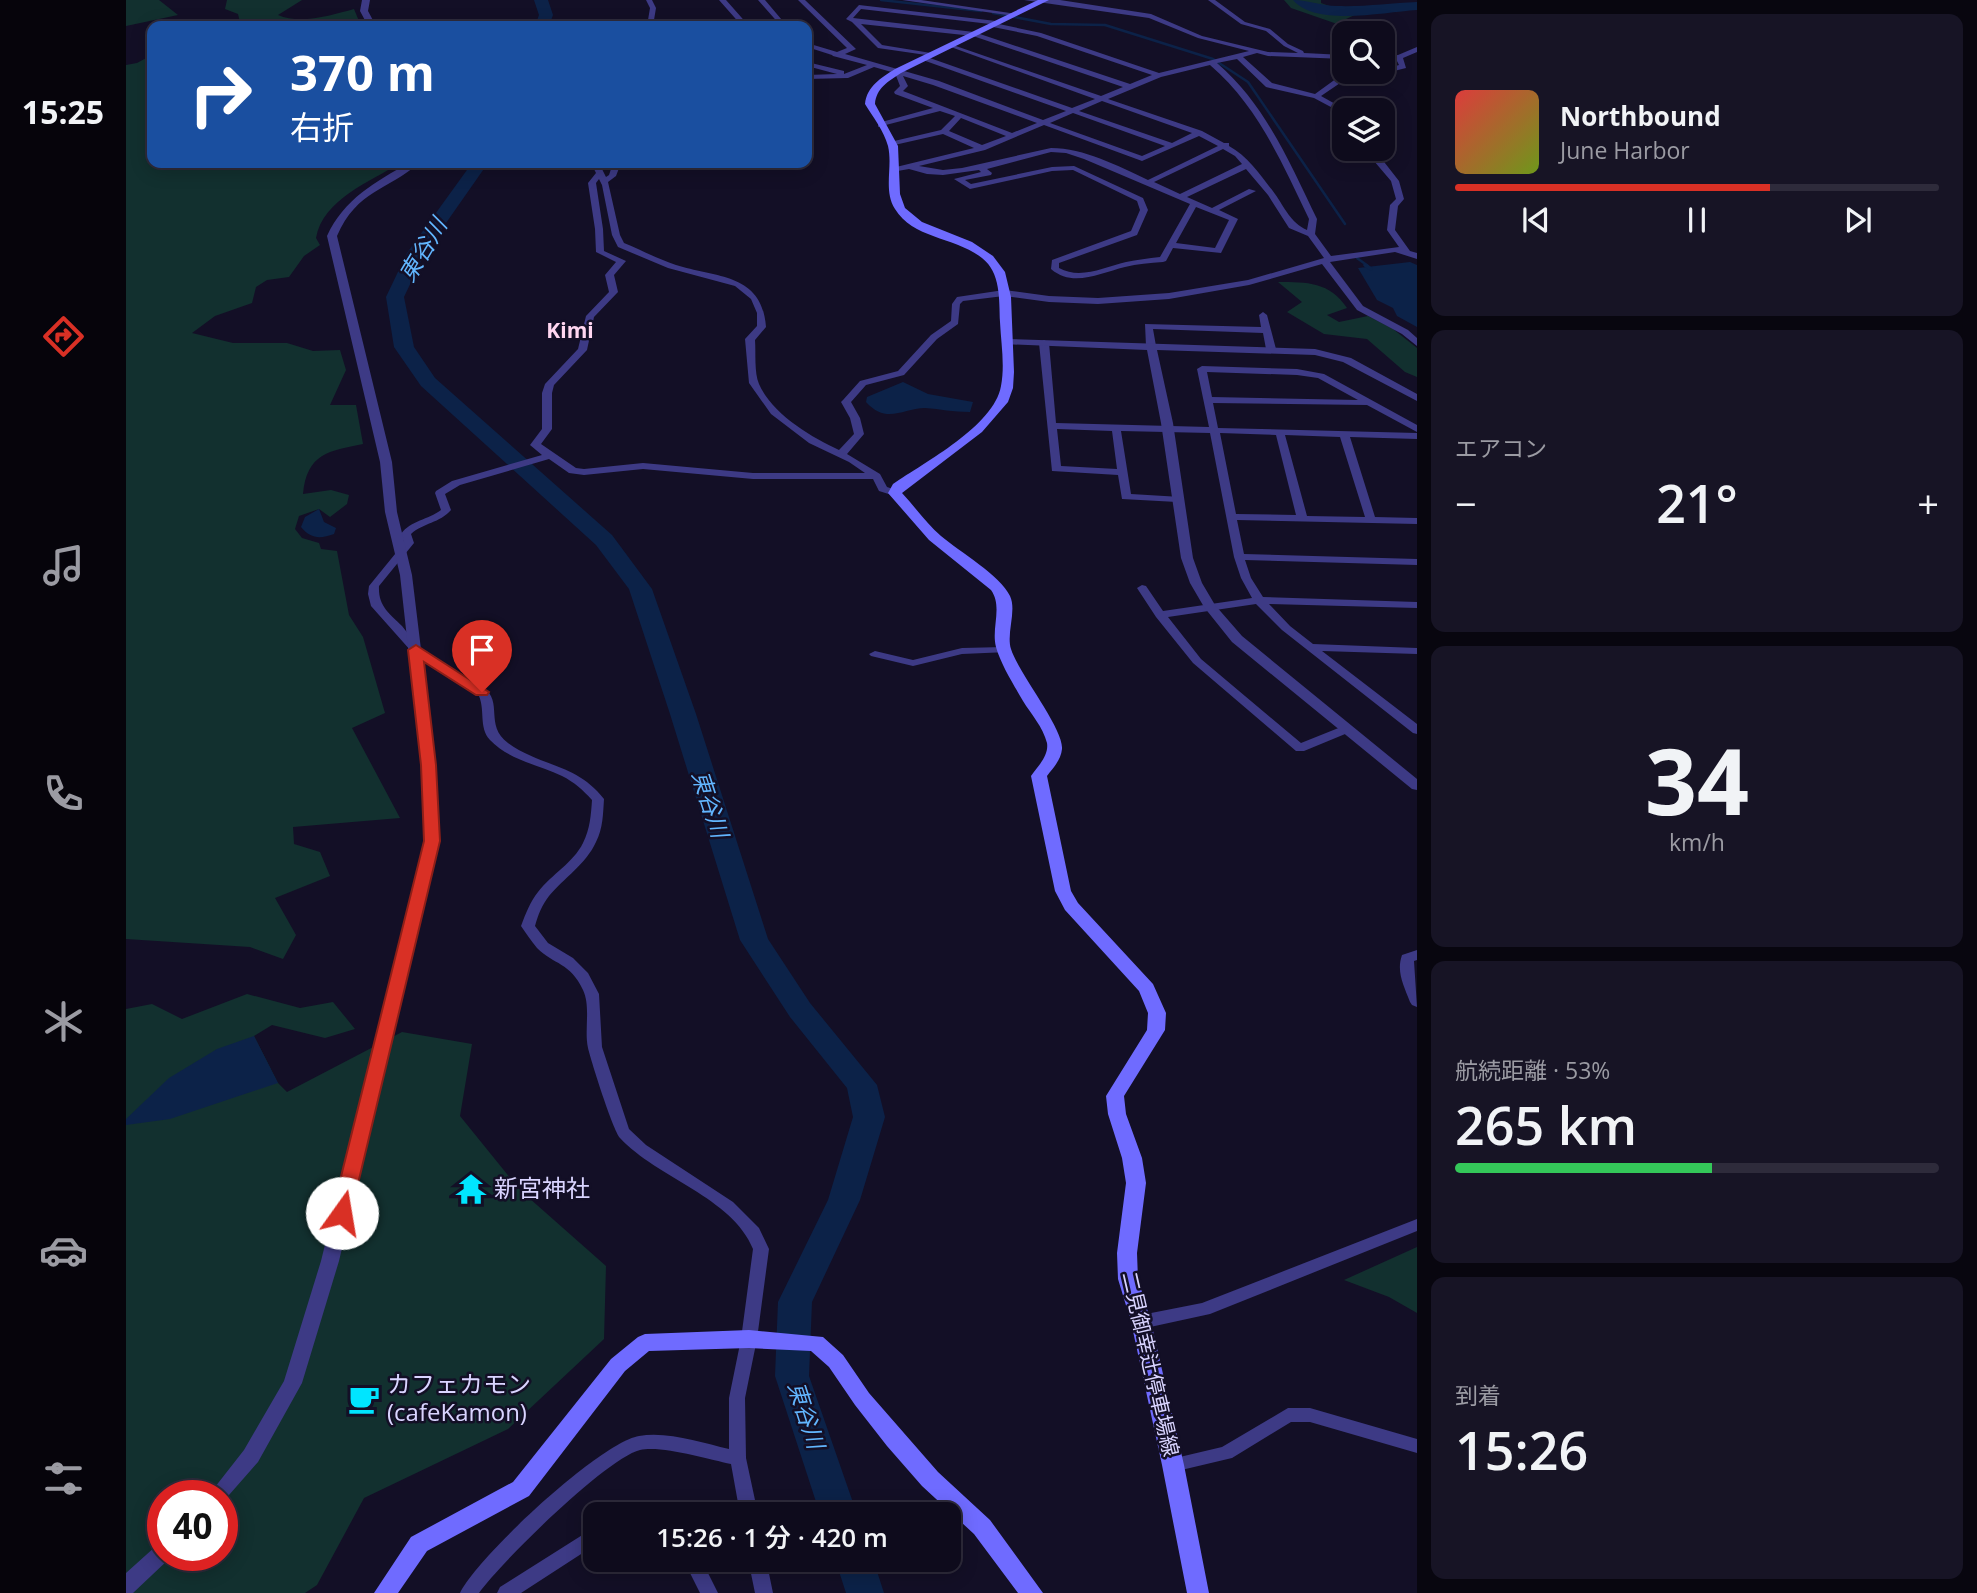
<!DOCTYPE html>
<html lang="ja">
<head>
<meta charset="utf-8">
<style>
  body { margin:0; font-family:"Open Sans","Noto Sans JP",sans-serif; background:#171425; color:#f1f3f6; height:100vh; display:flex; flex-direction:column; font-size:26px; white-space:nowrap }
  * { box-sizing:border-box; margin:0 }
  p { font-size:23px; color:#9b9ba3 }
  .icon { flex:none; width:38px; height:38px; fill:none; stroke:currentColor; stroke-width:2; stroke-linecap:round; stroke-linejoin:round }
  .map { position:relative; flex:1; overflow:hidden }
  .drawer { display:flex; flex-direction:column; gap:14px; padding:14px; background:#08060f; width:560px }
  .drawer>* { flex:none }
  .banner { position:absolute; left:21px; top:21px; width:665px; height:147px; border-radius:14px; box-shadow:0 4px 18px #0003,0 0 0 2px #2e2b3b; background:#1a4fa0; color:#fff; overflow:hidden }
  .controls { position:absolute; left:1206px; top:21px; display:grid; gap:14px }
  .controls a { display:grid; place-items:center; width:63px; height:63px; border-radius:14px; background:#0e0b1c; box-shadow:0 4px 18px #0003,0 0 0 2px #2e2b3b; font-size:35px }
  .speed { position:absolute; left:21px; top:1480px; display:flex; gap:14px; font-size:35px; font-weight:700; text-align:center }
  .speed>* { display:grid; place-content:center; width:91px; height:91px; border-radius:50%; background:#0e0b1c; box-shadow:0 4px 18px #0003,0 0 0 2px #2e2b3b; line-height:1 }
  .speed .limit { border:10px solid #d22; background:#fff; color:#111 }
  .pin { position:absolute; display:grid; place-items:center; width:60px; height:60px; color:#fff; margin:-72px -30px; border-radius:50% 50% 50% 0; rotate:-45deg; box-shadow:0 0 7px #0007 }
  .pin .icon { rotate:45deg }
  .me { position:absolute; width:77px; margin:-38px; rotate:13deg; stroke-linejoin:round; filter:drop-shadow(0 0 5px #0008) }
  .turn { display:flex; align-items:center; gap:24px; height:147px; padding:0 28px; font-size:32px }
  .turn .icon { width:91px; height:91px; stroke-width:2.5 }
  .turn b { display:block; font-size:49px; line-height:60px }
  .big { font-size:52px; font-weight:600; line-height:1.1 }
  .drawer .widget { flex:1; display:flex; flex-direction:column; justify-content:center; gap:10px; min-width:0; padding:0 24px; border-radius:14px; background:#171425 }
  .drawer .dial { align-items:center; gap:0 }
  .dial b { font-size:91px; line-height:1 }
  .song { display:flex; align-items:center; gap:21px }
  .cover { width:84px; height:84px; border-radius:10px; background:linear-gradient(135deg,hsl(0 70% 55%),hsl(80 70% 35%)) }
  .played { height:7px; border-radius:4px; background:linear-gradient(90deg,#d93025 65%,#2e2b3b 65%) }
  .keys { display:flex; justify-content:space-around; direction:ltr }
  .heat { display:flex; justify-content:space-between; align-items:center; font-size:38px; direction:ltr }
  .charge { height:10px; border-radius:5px; background:linear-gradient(90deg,#34c759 53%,#2e2b3b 0) }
  .trip { position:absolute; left:457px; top:1502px; width:378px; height:70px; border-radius:14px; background:#0e0b1c; box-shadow:0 4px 18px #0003,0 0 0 2px #2e2b3b; font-weight:600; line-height:70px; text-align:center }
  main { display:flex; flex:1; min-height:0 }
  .tab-bar { display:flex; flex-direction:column; width:126px; justify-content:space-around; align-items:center; background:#06040b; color:#9b9ba3 }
  .tab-bar .icon { width:49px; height:49px }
  .tab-bar .on { color:#d93025 }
  .tab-bar b { font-size:32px; color:#f1f3f6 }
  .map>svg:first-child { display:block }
</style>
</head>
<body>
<main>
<nav class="tab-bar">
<b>15:25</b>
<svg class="icon on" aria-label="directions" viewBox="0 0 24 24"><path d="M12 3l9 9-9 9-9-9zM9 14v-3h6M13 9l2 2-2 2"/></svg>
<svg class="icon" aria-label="music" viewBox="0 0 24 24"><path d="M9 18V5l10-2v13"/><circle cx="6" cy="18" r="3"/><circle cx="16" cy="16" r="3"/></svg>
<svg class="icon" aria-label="phone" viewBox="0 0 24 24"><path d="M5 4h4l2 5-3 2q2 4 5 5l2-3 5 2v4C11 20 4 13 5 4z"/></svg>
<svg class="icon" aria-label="climate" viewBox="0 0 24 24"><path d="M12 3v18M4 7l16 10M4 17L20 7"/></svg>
<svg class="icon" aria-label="car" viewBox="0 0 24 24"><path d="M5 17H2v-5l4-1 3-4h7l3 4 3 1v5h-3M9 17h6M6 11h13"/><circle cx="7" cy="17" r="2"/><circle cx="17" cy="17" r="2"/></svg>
<svg class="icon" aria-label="filters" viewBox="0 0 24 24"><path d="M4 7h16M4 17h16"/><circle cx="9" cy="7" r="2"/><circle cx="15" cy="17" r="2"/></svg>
</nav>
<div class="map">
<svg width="1291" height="1593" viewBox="0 0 1291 1593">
  <rect width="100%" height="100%" fill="#130f26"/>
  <path fill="#12302f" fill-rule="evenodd" d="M0 0H33L52 15 0 26Z
    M101 0H176L152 15C174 25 206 15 228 9L235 26H115L112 14 99 9Z
    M1158 0H1195V3C1225 16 1267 0 1291 5L1239 7 1244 13H1233L1220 19 1223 25 1217 26 1165 8Z
    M26 55V163H274C244 182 197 199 190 238L194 245 178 256 163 277 141 280 130 287 126 303 89 316 66 333 107 343H161L187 351 214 350 220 370 204 405H230L237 444C203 451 181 453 177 494L205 490 223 495 221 504 204 517 193 509 173 516 169 529 176 538 193 543 195 549 211 551 223 615 237 637 259 713 226 728 274 818 167 827 168 844 194 852 204 876 149 898 170 935 157 959 124 947 0 939V65L11 63Z
    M1152 282C1181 282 1204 282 1221 308L1201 315 1213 322 1242 316 1267 329 1291 348V377L1279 372 1241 339 1198 334 1161 312 1176 302Z
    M121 994 174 1008 207 1002 229 1029 199 1038 146 1025 128 1036 152 1083 161 1092 276 1032 346 1044 334 1116 394 1190 480 1266 478 1339 382 1429 238 1498 191 1585 179 1593H0V1009L26 1004 56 1019ZM37 1496H96V1556H37Z
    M1291 1247V1313L1263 1297 1218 1280Z"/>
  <path fill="#0c2248" d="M1284 262 1291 265V327L1271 316 1267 308 1251 300 1232 268Z
    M777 382 802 394 847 402 844 412C826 412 815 409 799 408 777 408 761 425 740 402L741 397Z
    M193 509 198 522 210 528 208 534C194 539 185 539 175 527L179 517Z
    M128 1036 152 1083 44 1119 0 1125V1119L43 1078 91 1049Z"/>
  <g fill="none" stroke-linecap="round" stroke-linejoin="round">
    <path stroke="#0c2248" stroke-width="2.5" d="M755 0 855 11
      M867 13 925 24 979 25 1087 59 1122 82 1219 224
      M1231 258 1242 266"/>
    <path stroke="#0c2248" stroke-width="3.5" d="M1239 265 1245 269"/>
    <path fill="#0c2248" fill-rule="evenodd" d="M408 0H422L427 15 423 26H409L413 15Z
      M1167 0C1183 0 1195 6 1211 6 1238 7 1264 3 1291 2V10C1258 12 1190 27 1167 0Z
      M346 163H362L299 253 278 297 288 347 309 378 486 535 526 589 570 714 642 939 684 1003 751 1085 759 1117 734 1200 686 1302 683 1376 731 1514H694L649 1376 652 1302 702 1200 727 1117 721 1088 664 1017 614 940 544 714 503 589 470 545 295 386 268 347 260 297 281 253Z
      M709 1559H747L758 1593H720Z"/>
    <path fill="#3d3a85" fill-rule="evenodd" d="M520 0H526L530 8 527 26H521L524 8Z
      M593 0H600L623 26H616Z
      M632 0H639L661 26H655Z
      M672 0H679L730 49 719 54 813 81 917 120 940 111 794 59 801 57 946 108 969 99 822 46 827 45 975 96 997 87 847 36 735 24 756 45 811 54 807 56 752 48 726 22 720 19 733 5 870 21 873 24 915 33 1033 73 1123 51 1072 38 1023 18 898 0H934L1025 14 1076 36 1142 52 1172 53 1158 46 1140 31 1115 24 1082 0H1089L1119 22 1144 29 1162 44 1177 51 1178 53 1218 55V59L1142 56 1131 53 1117 57 1146 83 1189 94 1218 73 1256 72V70L1273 65 1270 59 1256 60V56L1272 55 1291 47V52L1277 58 1280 68 1256 74 1223 77 1195 96 1220 110H1218V114L1188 98 1140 87 1111 59 1091 63C1139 104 1164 163 1191 219L1189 234 1205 256 1273 247 1261 230 1264 205 1270 199 1265 181 1248 161 1242 149H1250L1255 158 1273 181 1278 199 1272 206 1269 230 1284 251 1291 253V259L1269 252 1204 262 1237 306 1282 330 1291 338V346L1276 334 1231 310 1196 264 1123 285 1043 299 972 304 923 302 878 296 837 301 834 304 832 324 811 339 778 375 740 385 725 402 734 418 738 434 721 454 754 474 761 487 773 491V495L769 496 753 491 747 479H627L517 469 458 475 443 473 423 459 334 485 319 494 325 510C314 523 297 523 285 534L288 543 253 586C252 606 263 613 276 626 282 633 287 641 293 647 311 664 336 673 357 687 378 702 358 725 382 743 415 767 450 763 478 799 477 814 477 828 470 842 460 864 438 878 423 896 416 905 412 915 409 926L422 943 447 958 462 973 473 994 476 1047 503 1129 520 1145 607 1202 633 1228 643 1249 631 1339 619 1398 620 1458 632 1514H614L605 1464C582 1459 535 1445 514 1450 481 1458 375 1562 353 1593H334C351 1557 475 1442 513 1436 542 1431 576 1443 603 1449V1398L615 1339 627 1249C606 1197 531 1178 494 1138 487 1130 465 1061 462 1048 458 1030 465 1007 457 990 444 962 428 965 411 948 405 941 400 933 395 926 400 913 404 902 412 892 426 874 447 863 457 843 464 829 465 815 466 800 457 790 448 782 436 776 413 765 383 760 364 740 352 727 360 709 352 694L285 651 245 606 242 594 243 586 278 543 275 534C285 520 302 520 315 510L309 493 310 491 326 481 416 455 404 445 416 429V393L419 384 452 349 460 316 483 292 479 275 490 262 470 252 469 229 462 183 470 173 468 169 453 163H465L474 165 480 177 483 175 487 163H495L490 176 482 182 494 235 498 243C515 250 532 259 550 265 591 278 636 273 640 327L629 340C630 353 628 372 633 384 646 414 685 437 713 450L728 434 724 418 715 402 717 400 734 381 772 371 805 335 825 321 826 304 831 297 878 290 923 296 972 298 1043 293 1122 280 1198 258 1182 236 1163 228 1142 195 1120 169 1061 197 1086 208 1123 189 1130 191 1093 210 1112 219 1095 253 1047 248 1040 261 1037 262C1024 263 1011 264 999 267 974 273 947 288 925 269L926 260 1005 231 1014 210 1011 201 947 170 926 171 844 189 828 179 855 172 853 170 817 175 801 174 783 169 766 172V168L848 148 817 134 764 146V142L815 130 829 116 814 111 752 127V123L807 108 769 94 768 92 774 86 769 73 748 67 722 78 681 79V75L711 74 681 66V62L718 71V74L741 65 707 56 706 55 681 47V43L711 52 721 48ZM735 9 864 24 867 27 911 36 1026 75 1004 84 848 32 727 18ZM1084 65C1132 106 1156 163 1183 219L1181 230C1164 222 1159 208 1149 194 1136 177 1122 156 1103 146V143H1098L1076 131 982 99 1035 77ZM777 76 807 85 911 123 886 133 777 91 782 86ZM976 101 1066 133 1046 143 953 111ZM947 113 1039 146 1016 156 924 123ZM835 118 880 136 856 145 823 131ZM918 125 1016 161 1073 136 1092 146 1022 180C992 166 958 148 925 148L836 168 817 170 793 166 859 150ZM1097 149 1109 156 1116 164 1054 194 1028 182ZM925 152 940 153 958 159 1064 204 1034 257C1022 258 1011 260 1000 262 978 267 955 280 933 268V263L1011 235 1022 210 1017 198 948 166 926 167 845 184 839 180 865 175 866 173 861 169ZM473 179 476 185 486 235 492 247 542 268 609 286 625 299 631 313V326L619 339 623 383 645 414 683 443 723 462 739 473H627L517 463 458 469 450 468 415 444 426 429V393L428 385 461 350 468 317 492 292 488 275 500 261 478 251 477 229 470 183ZM1070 207 1103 220 1089 248 1050 243Z
      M776 0H795L891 14 888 16Z
      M1137 312 1141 315 1150 349 1148 351H1142L1140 349 1137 333 1027 329 1030 346 1025 349 1020 346 1019 324 1135 327 1133 315Z
      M918 340 923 343 930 423 1083 427 1071 369 1076 366 1171 369 1198 374 1291 425V432L1241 405 1087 403 1092 428 1291 433V439L1224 437 1249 517 1291 518V524L1111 520 1118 554 1291 559V565L1119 560 1125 578 1137 597 1291 602V608L1143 604 1164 626 1187 644 1291 648V654L1196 651 1291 724V734L1287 733 1156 630 1130 604 1042 617 1075 659 1175 743 1220 725 1224 726 1226 729 1224 732 1178 751H1170L1067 663 1030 617 1011 588 1016 585 1020 586 1037 611 1126 598 1115 578 1108 557 1084 433 995 431 1005 494 1055 497V501L1051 502 996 499 992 475 926 471 913 343ZM1081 372 1171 375 1192 378 1232 400 1086 397ZM931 429 986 431 991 469 935 466ZM1094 433 1150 435 1170 515 1110 514ZM1159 435 1214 437 1239 517 1181 516Z
      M878 647 884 650 882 652 836 654 787 666 745 656 743 654 749 651 787 660 836 648Z
      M1291 950V960L1288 961 1291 1007 1286 1005 1284 1002C1278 986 1270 972 1276 955Z
      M1291 1219V1231L1084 1314 1015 1329 1009 1327 1007 1322 1009 1317 1015 1315 1076 1303Z
      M1162 1408H1184L1291 1439V1453L1184 1422H1165L1106 1458 1047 1472 1041 1470 1039 1465 1041 1460 1096 1447Z
      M469 1527V1545L395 1593H371L374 1587Z
      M557 1559H575L592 1593H574Z
      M622 1559H640L647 1593H629Z"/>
    <path fill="#3d3a85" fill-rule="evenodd" d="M236 0H244L242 11 250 26H242L234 11Z
      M283 163H293C261 191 231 190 211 236L266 462 271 512 286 575 309 765 313 841 213 1261 176 1383 132 1462 96 1503V1496H82L118 1450 158 1381 195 1261 299 841 295 765 274 575 259 512 254 462 201 236C218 199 249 182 283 163Z
      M881 339 1189 349 1225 358 1291 394V401L1217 362 1189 355 1031 350 1047 423 1067 558 1076 583 1089 605 1116 636 1291 779V790L1286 789 1106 642 1078 607 1064 583 1055 558 1035 423 1021 350 877 344V340Z
      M37 1543V1556H45L44 1558 7 1593H0V1573L30 1546Z"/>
    <path fill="#6f6bff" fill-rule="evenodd" d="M912 0H923L775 73C763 81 750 88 749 104L772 146 774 194 779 208 796 222 846 242 867 256 879 272 885 297 888 372 887 388 882 402 856 432 776 493C789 507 801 524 815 536 834 552 874 575 884 596 891 611 880 633 885 649 893 674 938 729 936 749 935 760 927 768 921 776L945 891 952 903 1027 984 1040 1013 1039 1030 998 1096 1000 1114 1016 1158 1020 1183 1011 1253 1012 1279 1025 1322 1058 1465 1083 1593H1061L1036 1465 1005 1322 992 1279 991 1253 1000 1183 996 1158 982 1114 980 1096 1021 1030 1022 1013 1013 991 939 910 929 891 905 776C912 766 923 756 921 743 917 727 905 714 897 701 888 685 875 665 870 647 865 628 877 607 865 590L803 540 762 493 767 484C799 462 868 426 875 386 879 365 875 343 874 322 873 299 875 273 856 258 830 237 787 239 769 209 757 190 767 167 762 146 758 131 747 117 739 104 741 86 755 78 769 69Z
      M623 1330 697 1337 717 1355 743 1393 812 1472 864 1520 917 1593H892L848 1534 796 1486 761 1446 729 1405 703 1367 685 1351 623 1348 523 1351 499 1371 403 1496 301 1551 272 1593H248L285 1537 387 1482 485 1359 512 1337 519 1334Z"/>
  </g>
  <path fill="#d93025" stroke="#8d1f18" stroke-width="2" d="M290 645 363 692 361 695H350L298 662 310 765 314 841 225 1213 223 1219 216 1221 209 1219 206 1213 298 841 295 765 282 650Z"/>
  <defs>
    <symbol id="temple-bare" viewBox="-9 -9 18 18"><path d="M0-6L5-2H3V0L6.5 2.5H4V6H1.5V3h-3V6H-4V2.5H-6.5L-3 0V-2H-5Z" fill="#00e5ff" stroke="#130f26" stroke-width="2.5" paint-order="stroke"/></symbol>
    <symbol id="cafe-bare" viewBox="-9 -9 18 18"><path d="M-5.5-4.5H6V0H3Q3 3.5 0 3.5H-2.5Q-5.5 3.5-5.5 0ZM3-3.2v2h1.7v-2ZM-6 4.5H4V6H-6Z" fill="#00e5ff" stroke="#130f26" stroke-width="2.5" paint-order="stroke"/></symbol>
  </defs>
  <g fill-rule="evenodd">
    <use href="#temple-bare" x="323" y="1167" width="44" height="44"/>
    <use href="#cafe-bare" x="216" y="1377" width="44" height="44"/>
  </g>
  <g text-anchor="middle" stroke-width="5" stroke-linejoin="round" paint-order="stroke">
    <g font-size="21" font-weight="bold" fill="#ffd6f0" stroke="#130f26">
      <text x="444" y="338">Kimi</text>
    </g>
    <g font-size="21" fill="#d9d4ff" stroke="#130f26">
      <text transform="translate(1024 1364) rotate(77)" y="7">二見御幸辻停車場線</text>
    </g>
    <g font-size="23" font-style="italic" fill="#62b6ff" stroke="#130f26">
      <text transform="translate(297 250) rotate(-59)" y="8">東谷川</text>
      <text transform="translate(584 804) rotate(72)" y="8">東谷川</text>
      <text transform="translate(680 1415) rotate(72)" y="8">東谷川</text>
    </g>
    <g font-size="24" fill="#d9d4ff" stroke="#130f26" text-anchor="start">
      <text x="368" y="1197">新宮神社</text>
      <text x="261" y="1393">カフェカモン<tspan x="261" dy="28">(cafeKamon)</tspan></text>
    </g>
  </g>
</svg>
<div class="controls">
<a><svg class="icon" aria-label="search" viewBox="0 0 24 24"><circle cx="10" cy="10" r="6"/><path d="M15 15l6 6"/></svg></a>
<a><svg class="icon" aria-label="layers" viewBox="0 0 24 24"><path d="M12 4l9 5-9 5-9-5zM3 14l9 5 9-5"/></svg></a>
</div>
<div class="speed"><div class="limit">40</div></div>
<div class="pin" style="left:356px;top:692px;background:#d93025"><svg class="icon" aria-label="arrive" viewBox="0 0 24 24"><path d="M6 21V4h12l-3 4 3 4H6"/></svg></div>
<svg class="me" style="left:216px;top:1213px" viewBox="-20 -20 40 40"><circle r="19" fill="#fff"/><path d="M0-13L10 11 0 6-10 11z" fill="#d93025"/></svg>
<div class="trip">15:26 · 1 分 · 420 m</div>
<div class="banner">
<div class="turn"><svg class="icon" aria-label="right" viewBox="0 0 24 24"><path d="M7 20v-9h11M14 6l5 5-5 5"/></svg><div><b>370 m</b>右折</div></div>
</div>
</div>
<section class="drawer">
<div class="widget">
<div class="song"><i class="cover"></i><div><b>Northbound</b><p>June Harbor</p></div></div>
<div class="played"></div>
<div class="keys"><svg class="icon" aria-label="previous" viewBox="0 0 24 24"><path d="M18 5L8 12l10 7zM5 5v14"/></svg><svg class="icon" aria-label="pause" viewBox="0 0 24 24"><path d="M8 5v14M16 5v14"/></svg><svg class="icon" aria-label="next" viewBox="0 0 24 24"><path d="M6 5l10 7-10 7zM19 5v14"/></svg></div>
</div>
<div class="widget"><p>エアコン</p>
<div class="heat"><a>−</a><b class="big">21°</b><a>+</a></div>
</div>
<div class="widget dial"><b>34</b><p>km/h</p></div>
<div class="widget"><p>航続距離 · 53%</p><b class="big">265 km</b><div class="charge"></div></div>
<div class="widget"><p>到着</p><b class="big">15:26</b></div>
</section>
</main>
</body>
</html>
